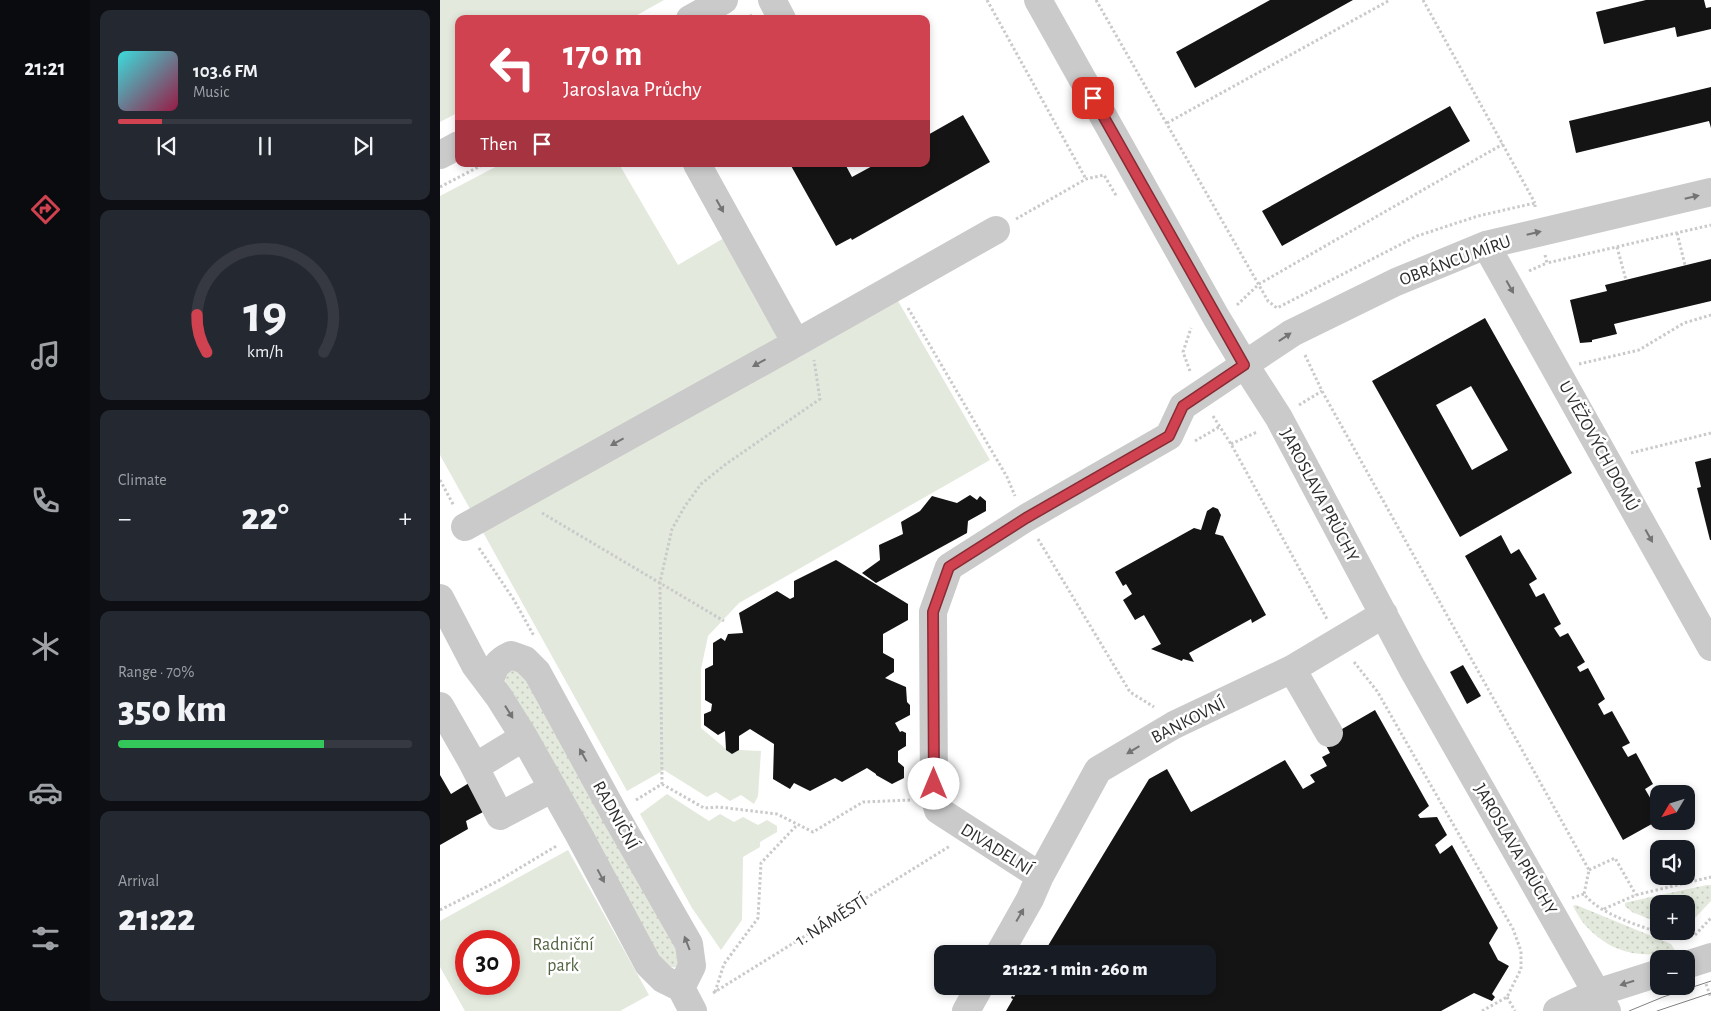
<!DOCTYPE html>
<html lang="en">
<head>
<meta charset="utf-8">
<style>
  body { margin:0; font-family:"Alegreya Sans",sans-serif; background:#242831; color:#f1f3f6; height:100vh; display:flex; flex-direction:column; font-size:19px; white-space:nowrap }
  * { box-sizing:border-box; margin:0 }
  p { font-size:16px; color:#9ea1a6 }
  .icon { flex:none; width:28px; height:28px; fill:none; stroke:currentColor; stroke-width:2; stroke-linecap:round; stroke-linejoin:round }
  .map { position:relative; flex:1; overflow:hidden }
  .sheet { display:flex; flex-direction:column; gap:10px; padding:10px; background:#0d0f14; width:350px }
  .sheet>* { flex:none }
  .guide { position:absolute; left:15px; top:15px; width:475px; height:152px; border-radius:10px; box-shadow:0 2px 8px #0003; background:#d04250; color:#fff; overflow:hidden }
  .needle { width:32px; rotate:232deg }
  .fabs { position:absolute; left:1210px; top:785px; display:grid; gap:10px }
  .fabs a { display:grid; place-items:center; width:45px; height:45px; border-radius:10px; background:#171b24; box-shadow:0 2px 8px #0003; font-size:25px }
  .speed { position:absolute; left:15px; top:930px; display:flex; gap:10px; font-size:25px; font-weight:700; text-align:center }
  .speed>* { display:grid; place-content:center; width:65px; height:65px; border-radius:50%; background:#171b24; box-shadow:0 2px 8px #0003; line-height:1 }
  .speed .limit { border:8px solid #d22; background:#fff; color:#111 }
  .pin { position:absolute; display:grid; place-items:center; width:42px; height:42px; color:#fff; margin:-21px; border-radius:10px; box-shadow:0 2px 8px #0006 }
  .me { position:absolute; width:55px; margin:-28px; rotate:0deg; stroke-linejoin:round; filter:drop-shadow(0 0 4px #0008) }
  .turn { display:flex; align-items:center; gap:18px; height:105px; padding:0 25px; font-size:22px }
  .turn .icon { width:65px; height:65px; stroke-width:2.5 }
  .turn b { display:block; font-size:35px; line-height:42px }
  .then { display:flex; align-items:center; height:48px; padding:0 25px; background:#0003; gap:10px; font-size:19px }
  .big { font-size:38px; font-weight:800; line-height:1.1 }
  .sheet .widget { flex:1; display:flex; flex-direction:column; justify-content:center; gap:8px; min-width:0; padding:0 18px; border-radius:10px; background:#242831 }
  .sheet .dial { align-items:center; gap:0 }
  .dial svg { height:130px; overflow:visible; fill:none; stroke:#363941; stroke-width:7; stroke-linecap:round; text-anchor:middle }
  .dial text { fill:#f1f3f6; stroke:none }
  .song { display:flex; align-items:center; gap:15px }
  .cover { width:60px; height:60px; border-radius:8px; background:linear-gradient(135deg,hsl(180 70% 55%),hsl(340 70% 35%)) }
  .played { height:5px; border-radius:2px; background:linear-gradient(90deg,#d04250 15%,#363941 15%) }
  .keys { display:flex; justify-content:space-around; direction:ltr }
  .heat { display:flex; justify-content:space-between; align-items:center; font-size:28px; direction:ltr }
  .charge { height:8px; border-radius:4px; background:linear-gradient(90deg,#34c759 70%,#363941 0) }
  .trip { position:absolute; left:494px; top:945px; width:282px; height:50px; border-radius:10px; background:#171b24; box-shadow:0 2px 8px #0003; font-weight:800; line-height:50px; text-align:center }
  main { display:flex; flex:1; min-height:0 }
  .menu { display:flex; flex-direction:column; width:90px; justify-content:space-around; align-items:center; background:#090b0e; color:#9ea1a6 }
  .menu .icon { width:35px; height:35px }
  .menu .active { color:#d04250 }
  .menu b { font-size:22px; color:#f1f3f6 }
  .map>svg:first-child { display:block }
</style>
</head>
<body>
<main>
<nav class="menu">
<b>21:21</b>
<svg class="icon active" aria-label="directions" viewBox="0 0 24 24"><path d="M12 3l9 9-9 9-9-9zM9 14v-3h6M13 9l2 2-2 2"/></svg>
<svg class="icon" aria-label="music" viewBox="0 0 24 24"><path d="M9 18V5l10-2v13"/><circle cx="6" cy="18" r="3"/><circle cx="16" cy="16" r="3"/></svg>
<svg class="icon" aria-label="phone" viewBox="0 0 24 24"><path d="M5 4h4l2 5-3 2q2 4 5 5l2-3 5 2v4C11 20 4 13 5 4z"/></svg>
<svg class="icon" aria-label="climate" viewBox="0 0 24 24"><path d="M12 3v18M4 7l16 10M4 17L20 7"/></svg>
<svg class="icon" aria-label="car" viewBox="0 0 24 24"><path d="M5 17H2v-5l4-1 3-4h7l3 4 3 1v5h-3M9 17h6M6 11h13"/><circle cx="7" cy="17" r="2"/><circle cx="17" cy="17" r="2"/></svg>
<svg class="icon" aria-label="filters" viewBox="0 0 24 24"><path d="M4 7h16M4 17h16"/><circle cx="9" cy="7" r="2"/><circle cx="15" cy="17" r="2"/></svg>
</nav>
<section class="sheet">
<div class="widget">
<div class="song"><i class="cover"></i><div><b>103.6 FM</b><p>Music</p></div></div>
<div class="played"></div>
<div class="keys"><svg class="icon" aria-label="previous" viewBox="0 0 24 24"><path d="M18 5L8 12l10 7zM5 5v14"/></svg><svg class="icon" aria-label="pause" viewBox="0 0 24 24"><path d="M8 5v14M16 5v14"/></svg><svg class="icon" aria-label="next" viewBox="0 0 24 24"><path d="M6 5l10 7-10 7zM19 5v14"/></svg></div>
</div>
<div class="widget dial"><svg viewBox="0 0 100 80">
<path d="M14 69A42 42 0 1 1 86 69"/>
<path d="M14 69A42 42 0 0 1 8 46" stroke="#d04250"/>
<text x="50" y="56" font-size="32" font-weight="700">19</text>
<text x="50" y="72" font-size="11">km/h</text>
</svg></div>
<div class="widget"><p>Climate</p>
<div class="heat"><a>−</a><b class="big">22°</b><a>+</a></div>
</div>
<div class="widget"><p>Range · 70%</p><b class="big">350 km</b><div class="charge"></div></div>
<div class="widget"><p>Arrival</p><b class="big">21:22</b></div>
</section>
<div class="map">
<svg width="1271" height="1011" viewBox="0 0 1271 1011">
  <defs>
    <pattern id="grass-dots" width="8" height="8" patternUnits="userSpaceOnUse" patternTransform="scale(1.25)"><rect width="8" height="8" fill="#e3e9dc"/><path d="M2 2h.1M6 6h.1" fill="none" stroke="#c3c8bd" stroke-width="1.8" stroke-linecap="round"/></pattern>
  </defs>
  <rect width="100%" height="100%" fill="#fff"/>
  <path fill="url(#grass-dots)" d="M71 669H83L244 957 237 967 225 968 67 691 65 679Z
    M1267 885H1271V901L1253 920 1246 924V904H1219V923L1192 912 1185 906V903L1188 902Z
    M1136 905 1231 944 1236 952C1200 958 1172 954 1146 926 1141 921 1137 913 1133 906Z"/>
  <path fill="#e3e9dc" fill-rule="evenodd" d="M0 0H224L190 19H19V112L0 122Z
    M61 164H179L238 265 289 235 358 358 458 301 550 460 299 603 268 636 261 669V728L292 754 299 750 321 751 318 796 314 804 301 795 290 801 276 792 267 797 224 770 187 791 0 455V196Z
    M227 794 269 821 280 814 294 822 303 817 318 825 327 820 337 826V832L320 842V847L303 857 302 920 281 950 252 908 200 814Z
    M128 850 209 995 180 1011H25L0 967V921ZM26 941H69V984H26Z"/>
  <path fill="#141414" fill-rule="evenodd" d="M830 0H913L755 88 736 52Z
    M1206 0H1264L1266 8 1271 7V29L1237 37 1235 27 1164 44 1156 12Z
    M1271 87V128L1269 121 1136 153 1129 121Z
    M1010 106 1030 141 842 246 822 211Z
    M523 115 550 162 412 240 411 238 396 246 350 164H405L412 177 436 164H486V136Z
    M1271 259V301L1174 324 1177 334 1152 340V342L1140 343 1130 300 1167 291 1165 285Z
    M1045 318 1132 473 1020 537 932 381ZM1031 386 1068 450 1032 470 996 405Z
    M1271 458V540H1270L1257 488 1261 487 1255 462Z
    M530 495 537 500 540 496 546 501V511L528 521 527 533 436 583 422 573 440 560 439 545 463 534 461 522 480 511 492 496 517 503Z
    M773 507 778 509 781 515 775 534 783 536 826 615 812 623 811 619 749 653 754 662 743 659 742 661 711 649 721 644 704 615 695 620 683 600 692 594 686 584 683 586 675 572 754 528 761 530 767 511Z
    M1061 535 1071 554 1079 549 1097 579 1089 584 1096 597 1104 593 1121 624 1114 628 1120 637 1128 633 1145 662 1137 667 1140 672 1148 668 1165 699 1158 704 1164 715 1172 711 1190 743 1182 747 1188 757 1196 753 1213 784 1205 789 1219 813V820L1183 840 1025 556Z
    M396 560 468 604V620L443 634V653L454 659V672L445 678 466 687 467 702 470 705V715L455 723 460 732 462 731 466 733V746L458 751V762L464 767V778L452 784 436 775V774L427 768 402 782 395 778 370 791 354 783 350 789 333 779 334 744 310 729 299 736V750L292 754 286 750 285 731 278 735 264 725V714L271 711 272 704 265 700V669L273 665V643L281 638 285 641 288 634 303 633 299 613 337 591 350 599 354 597V581Z
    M1023 665 1041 696 1027 704 1010 672Z
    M935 710 989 806 978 815 980 818 997 817 1007 835 995 845 1000 854 1012 845 1058 928 1049 943 1058 960 1069 966 1052 994 1055 997 1052 1001 1034 993 1001 1011H566L573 999 571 998 572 996 574 997 581 986H768V954H603L709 779 727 769 751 812 845 760 863 789 875 782 870 775 887 766 882 757 890 753 883 740Z
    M0 775 11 794 29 783 45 811 26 821 28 829 0 845Z"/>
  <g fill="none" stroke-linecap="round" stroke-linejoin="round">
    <path stroke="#cacaca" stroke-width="3" stroke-dasharray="2.5 2.5" stroke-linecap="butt" d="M547 0 646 179
      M656 0 828 301 837 308 977 236 1038 216 1095 203V207
      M983 0 1095 203
      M306 19 312 15
      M727 123 950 0
      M0 187 44 164
      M576 219 646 179 664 175 677 197
      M1237 233 1245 265
      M1177 247 1186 280
      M1105 255 1107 263 1271 225
      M1089 271 1107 263
      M797 305 819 284 1063 144
      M468 308 567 477 575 496
      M865 355 882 391 1149 870 1144 894C1163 918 1213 930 1242 939
      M1139 364 1199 350 1244 323 1271 315
      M750 371 743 352 751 328
      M859 405 882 391
      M773 416 791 444 887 619
      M755 441 779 427
      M791 444 817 432
      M1191 453 1271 433
      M0 480 14 506
      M102 513 284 621
      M598 539 690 692 714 707
      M39 548 74 600 94 636
      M914 662 937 691 1073 929 1081 951V969L1067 997 1042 1011
      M222 784 264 808 279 807 337 814 373 832 423 802 471 800
      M196 800 222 784 220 582 232 529 245 506 261 484 286 464 380 399 374 360
      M1149 870 1175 858 1196 895
      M1132 898 1144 894
      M1164 909 1196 895 1271 877
      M0 910 58 881 118 845
      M1255 935 1271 918
      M1266 984 1271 998
      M275 992 284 964 318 918 321 863 357 825
      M273 993 510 846
      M1067 997 1075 1011"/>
    <path stroke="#cacaca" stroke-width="28" d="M332 0 342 19
      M598 0 776 317 805 365 839 418 972 668 1167 1011
      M250 19 284 0
      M0 155 19 145
      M1046 245 1271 647
      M356 343 556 230
      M25 527 356 343 257 164
      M0 598 35 665 59 697 84 737 138 833 208 964 223 979 241 988 253 1011
      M852 669 889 733
      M49 683C54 668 56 662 71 655L85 660 97 672 174 813 249 944 252 966 241 988
      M0 706 31 760 60 816 113 788
      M35 767 84 737
      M600 876 498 810 494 796 493 612 509 567 586 518 729 436 743 406 852 333 956 282 1046 245 1271 192
      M559 954 590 899 600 876 658 770 734 725 852 669 944 614
      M1246 965 1271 957
      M526 1011 540 986
      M1117 1011 1156 993 1219 973"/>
    <path stroke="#828282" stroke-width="1" d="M1189 1011 1223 997 1271 981
      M1217 1011 1271 993"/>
  </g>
  <defs><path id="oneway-solid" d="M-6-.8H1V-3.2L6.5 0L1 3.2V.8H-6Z" transform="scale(1.25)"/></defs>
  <g fill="#747474">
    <use href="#oneway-solid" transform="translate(1252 197) rotate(-13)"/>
    <use href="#oneway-solid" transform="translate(280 206) rotate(61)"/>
    <use href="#oneway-solid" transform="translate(1094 233) rotate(-13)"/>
    <use href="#oneway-solid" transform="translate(1070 287) rotate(61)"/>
    <use href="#oneway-solid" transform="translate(845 337) rotate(-34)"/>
    <use href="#oneway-solid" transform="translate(319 363) rotate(151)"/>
    <use href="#oneway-solid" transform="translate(177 442) rotate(151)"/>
    <use href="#oneway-solid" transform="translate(1209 536) rotate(61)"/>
    <use href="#oneway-solid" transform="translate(69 712) rotate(58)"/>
    <use href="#oneway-solid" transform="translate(693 750) rotate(149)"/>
    <use href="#oneway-solid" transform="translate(143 755) rotate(-119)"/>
    <use href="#oneway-solid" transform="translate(161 876) rotate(62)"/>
    <use href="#oneway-solid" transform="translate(580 915) rotate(-60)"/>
    <use href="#oneway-solid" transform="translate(247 943) rotate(-111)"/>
    <use href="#oneway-solid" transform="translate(1187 983) rotate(163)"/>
  </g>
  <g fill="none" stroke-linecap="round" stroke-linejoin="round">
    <defs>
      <path id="route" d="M494 784 493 612 509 567 586 518 729 436 743 406 804 365 653 98"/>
    </defs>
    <use href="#route" stroke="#872b34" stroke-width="12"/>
    <use href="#route" stroke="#d04250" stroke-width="9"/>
  </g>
  <g text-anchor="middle" stroke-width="5" stroke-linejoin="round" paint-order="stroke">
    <g font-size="18" fill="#2d2d2d" stroke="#fff">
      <text transform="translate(1015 260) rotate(-20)" y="6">OBRÁNCŮ MÍRU</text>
      <text transform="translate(1159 446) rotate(61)" y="6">U VĚŽOVÝCH DOMŮ</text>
      <text transform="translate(880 495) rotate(62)" y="6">JAROSLAVA PRŮCHY</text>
      <text transform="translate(748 720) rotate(-27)" y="6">BANKOVNÍ</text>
      <text transform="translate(176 815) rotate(61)" y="6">RADNIČNÍ</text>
      <text transform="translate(557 849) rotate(32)" y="6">DIVADELNÍ</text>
      <text transform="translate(1076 849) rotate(60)" y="6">JAROSLAVA PRŮCHY</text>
      <text transform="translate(391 920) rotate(-32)" y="6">1. NÁMĚSTÍ</text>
    </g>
    <g font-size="18" fill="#516340" stroke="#fff">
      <text x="123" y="950">Radniční<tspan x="123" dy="21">park</tspan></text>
    </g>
  </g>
</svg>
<div class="fabs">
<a><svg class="needle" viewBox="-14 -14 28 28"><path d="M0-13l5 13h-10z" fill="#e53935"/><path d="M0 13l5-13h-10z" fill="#9ea1a6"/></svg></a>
<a><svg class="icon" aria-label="sound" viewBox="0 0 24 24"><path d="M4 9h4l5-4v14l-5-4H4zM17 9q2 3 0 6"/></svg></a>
<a>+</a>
<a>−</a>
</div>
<div class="speed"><div class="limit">30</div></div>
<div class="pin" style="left:653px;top:98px;background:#d93025"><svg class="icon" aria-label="arrive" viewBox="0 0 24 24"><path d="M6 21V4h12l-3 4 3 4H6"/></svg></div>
<svg class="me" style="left:494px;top:784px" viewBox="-20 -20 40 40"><circle r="19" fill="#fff"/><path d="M0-13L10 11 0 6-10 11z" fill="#d04250"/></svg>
<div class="trip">21:22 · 1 min · 260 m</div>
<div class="guide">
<div class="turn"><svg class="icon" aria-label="left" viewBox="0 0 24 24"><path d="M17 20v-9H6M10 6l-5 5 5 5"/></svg><div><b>170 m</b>Jaroslava Průchy</div></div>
<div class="then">Then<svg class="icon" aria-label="arrive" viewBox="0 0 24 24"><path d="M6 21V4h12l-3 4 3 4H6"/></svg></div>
</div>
</div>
</main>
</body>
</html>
